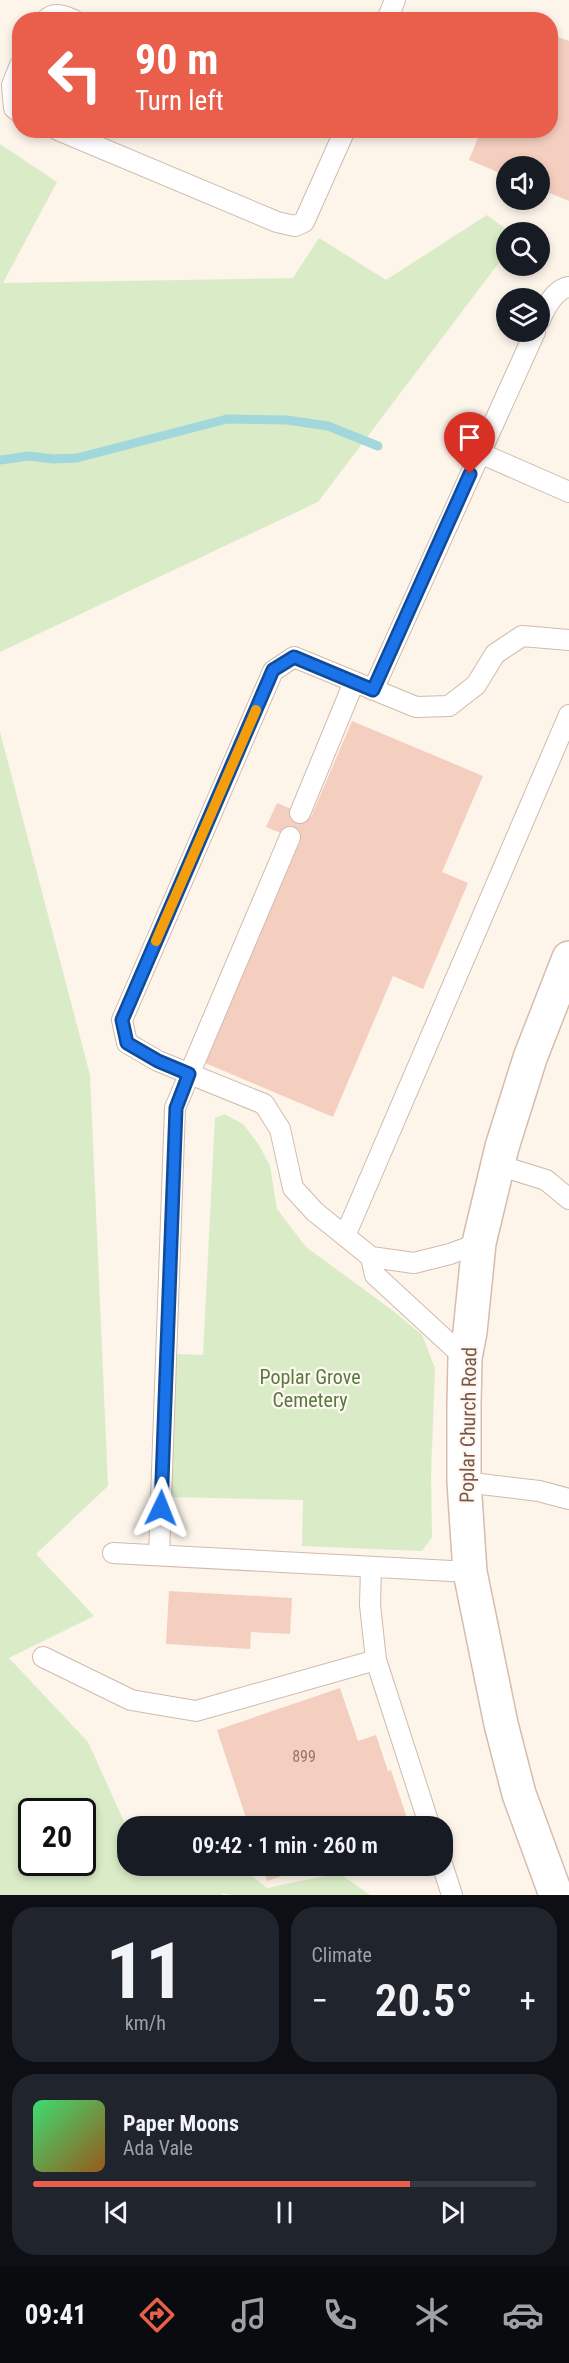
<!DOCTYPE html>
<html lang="en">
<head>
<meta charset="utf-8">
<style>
  body { margin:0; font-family:"Roboto Condensed",sans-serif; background:#20242c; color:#f1f3f6; height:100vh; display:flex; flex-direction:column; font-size:22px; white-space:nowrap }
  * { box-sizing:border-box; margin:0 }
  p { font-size:20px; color:#9ea1a6 }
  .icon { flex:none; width:33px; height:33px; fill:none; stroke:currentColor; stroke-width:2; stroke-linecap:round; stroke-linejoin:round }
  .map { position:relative; height:1895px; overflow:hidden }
  .drawer { display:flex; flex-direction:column; gap:12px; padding:12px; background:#0d0f14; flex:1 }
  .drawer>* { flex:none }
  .top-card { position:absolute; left:12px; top:12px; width:546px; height:126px; border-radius:24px; box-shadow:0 3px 9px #0003; background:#ea5e4c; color:#fff; overflow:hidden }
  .tools { position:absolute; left:496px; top:156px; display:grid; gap:12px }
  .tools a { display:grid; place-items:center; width:54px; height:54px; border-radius:50%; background:#171b24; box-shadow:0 3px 9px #0003; font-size:30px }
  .speed { position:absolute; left:18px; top:1798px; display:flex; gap:12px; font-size:30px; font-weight:700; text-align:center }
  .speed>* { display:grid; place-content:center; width:78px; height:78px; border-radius:50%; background:#171b24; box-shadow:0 3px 9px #0003; line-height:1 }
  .speed .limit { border:3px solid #111; border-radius:9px; background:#fff; color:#111 }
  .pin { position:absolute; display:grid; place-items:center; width:51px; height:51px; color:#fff; margin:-62px -26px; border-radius:50% 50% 50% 0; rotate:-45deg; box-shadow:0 0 6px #0007 }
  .pin .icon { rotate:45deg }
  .me { position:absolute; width:66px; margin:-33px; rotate:2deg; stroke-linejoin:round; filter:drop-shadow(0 0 4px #0008) }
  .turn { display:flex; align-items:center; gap:21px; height:126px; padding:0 24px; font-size:27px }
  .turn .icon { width:78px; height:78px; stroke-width:2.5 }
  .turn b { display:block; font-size:42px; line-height:51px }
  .big { font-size:45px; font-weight:600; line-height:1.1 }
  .drawer .card { flex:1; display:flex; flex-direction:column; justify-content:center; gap:9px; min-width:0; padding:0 21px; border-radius:24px; background:#20242c }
  .drawer .dial { align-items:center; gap:0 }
  .dial b { font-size:78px; line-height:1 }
  .song { display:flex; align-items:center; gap:18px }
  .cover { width:72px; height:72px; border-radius:9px; background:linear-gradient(135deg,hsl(140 70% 55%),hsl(30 70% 35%)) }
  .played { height:6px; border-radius:3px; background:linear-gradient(90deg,#ea5e4c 75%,#363941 75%) }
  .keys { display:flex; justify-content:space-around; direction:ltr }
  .heat { display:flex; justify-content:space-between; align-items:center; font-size:33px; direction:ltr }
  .drawer .tiles { flex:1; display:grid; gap:12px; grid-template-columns:1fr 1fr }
  .card:last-child { grid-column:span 2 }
  .trip { position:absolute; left:117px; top:1816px; width:336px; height:60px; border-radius:24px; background:#171b24; box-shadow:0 3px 9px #0003; font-weight:600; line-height:60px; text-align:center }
  .tab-bar { display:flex; height:96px; justify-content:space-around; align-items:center; background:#090b0e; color:#9ea1a6 }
  .tab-bar .icon { width:42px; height:42px }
  .tab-bar .current { color:#ea5e4c }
  .tab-bar b { font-size:27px; color:#f1f3f6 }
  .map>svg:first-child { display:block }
</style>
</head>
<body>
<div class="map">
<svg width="569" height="1895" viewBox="0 0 569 1895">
  <rect width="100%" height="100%" fill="#fdf4ea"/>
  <path fill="#daecc7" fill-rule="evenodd" d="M0 144 57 182 3 283 293 278 319 238 386 280 487 215 510 232H507V252L318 502 0 652Z
    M0 732 90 1075 108 1486 36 1554 94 1616 9 1658 88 1742 127 1828 128 1866H240L267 1888 339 1873 370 1895H231L222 1893 223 1895H0ZM32 1812H82V1863H32Z
    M224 1114 243 1124 259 1145 270 1166 277 1209 306 1247 392 1310 422 1335 435 1368 431 1475 432 1537 422 1551 302 1546 303 1500 170 1497 176 1354 203 1355 215 1118Z"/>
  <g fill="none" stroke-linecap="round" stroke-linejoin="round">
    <path stroke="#a2d8db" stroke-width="9" d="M0 460 29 456 53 459 77 458 227 419 287 420 328 426 378 446"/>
  </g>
  <path fill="#f4cfc0" d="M550 34 569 41V201L540 189V166H507V176L469 160 481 130H550Z
    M352 721 483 776 442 872 468 883 423 989 393 976 333 1117 205 1063 300 841 266 827 277 803 311 817Z
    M169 1591 292 1598 290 1634 251 1632 250 1649 166 1644Z
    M340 1688 358 1741 376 1735 388 1771 391 1770 410 1827H249L217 1730Z
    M262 1866H312L267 1881Z"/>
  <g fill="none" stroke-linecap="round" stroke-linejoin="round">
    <defs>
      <path id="lane" d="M46 20C54 11 65 16 74 20
        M387 20 395 0
        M20 65 12 85 14 108 20 113
        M58 130 277 222 295 226 304 222 345 130
        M540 320C545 308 555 289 569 287
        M480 453 569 492
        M569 640 522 636 495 654 476 685 449 706 416 707 294 657 273 671 122 1020 127 1043 158 1061 264 1104 280 1129 293 1188 315 1212 345 1236 569 715
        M373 690 535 332
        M300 813 354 682
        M498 1165 546 1180 569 1199
        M345 1236 371 1257 414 1263 450 1254 479 1243
        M371 1257 375 1275 465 1358
        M464 1482 539 1491 569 1499
        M113 1553 470 1572
        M159 1555 175 1108 290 837
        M43 1657 131 1700 196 1711 376 1660 370 1605 371 1567
        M376 1660 430 1827
        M442 1864 452 1895"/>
      <path id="secondary" d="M556 1895 519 1794 501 1724 470 1572 464 1482V1405L465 1358 470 1332 479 1243 502 1147 530 1058 569 958"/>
    </defs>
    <use href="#lane" stroke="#d1baae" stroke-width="22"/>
    <use href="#secondary" stroke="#d6bcae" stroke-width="36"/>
    <use href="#lane" stroke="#fff" stroke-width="20"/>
    <use href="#secondary" stroke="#fff" stroke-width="33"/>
  </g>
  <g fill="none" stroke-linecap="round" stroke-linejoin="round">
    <defs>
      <path id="route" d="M161 1508 176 1108 189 1074 158 1061 127 1043 122 1020 273 670 294 657 373 690 470 474"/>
    </defs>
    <use href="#route" stroke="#114b97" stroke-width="15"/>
    <use href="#route" stroke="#1a73e8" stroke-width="10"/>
    <path stroke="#f59e0b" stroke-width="10" d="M156 941 256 710"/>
  </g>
  <g text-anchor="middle" stroke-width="4.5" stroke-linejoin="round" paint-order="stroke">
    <g font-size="16" fill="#987568">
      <text x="304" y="1762">899</text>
    </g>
    <g font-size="20" fill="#577a40" stroke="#fff8f1">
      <text x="310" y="1384">Poplar Grove<tspan x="310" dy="23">Cemetery</tspan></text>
    </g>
    <g font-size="20" fill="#7a574b" stroke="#fff8f1">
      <text transform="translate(468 1425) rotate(-89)" y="7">Poplar Church Road</text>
    </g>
  </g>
</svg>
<div class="tools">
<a><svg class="icon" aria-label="sound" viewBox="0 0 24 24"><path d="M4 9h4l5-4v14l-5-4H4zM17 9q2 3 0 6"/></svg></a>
<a><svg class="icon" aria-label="search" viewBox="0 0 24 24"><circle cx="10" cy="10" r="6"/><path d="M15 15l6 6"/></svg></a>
<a><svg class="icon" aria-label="layers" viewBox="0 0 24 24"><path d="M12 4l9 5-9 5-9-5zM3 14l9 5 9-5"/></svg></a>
</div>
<div class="speed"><div class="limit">20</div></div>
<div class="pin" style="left:470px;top:474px;background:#d93025"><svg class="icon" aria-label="arrive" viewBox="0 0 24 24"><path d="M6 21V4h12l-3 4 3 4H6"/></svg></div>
<svg class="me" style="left:161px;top:1508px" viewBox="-20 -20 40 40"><path d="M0-17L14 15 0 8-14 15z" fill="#1a73e8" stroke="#fff" stroke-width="4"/></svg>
<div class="trip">09:42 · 1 min · 260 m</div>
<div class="top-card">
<div class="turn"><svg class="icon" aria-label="left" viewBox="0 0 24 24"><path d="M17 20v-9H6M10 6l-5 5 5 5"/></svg><div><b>90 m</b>Turn left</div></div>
</div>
</div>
<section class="drawer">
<div class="tiles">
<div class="card dial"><b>11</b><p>km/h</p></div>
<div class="card"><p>Climate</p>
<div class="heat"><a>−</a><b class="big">20.5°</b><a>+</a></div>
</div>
<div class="card">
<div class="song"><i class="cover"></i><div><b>Paper Moons</b><p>Ada Vale</p></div></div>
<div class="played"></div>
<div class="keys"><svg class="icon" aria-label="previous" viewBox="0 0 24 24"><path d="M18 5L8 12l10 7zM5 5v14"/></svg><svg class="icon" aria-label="pause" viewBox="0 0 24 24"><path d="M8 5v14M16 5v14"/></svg><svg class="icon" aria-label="next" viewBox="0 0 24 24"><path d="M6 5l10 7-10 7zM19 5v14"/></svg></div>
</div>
</div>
</section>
<nav class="tab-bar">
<b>09:41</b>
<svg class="icon current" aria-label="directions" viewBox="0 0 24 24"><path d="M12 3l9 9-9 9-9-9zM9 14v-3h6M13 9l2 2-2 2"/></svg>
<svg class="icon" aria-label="music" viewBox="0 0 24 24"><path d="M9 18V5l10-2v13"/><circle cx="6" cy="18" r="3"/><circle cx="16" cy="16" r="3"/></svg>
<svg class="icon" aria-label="phone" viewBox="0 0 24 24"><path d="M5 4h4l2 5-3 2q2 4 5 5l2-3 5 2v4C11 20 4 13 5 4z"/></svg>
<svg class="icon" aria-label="climate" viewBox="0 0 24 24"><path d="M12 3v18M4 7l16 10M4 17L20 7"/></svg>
<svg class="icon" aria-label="car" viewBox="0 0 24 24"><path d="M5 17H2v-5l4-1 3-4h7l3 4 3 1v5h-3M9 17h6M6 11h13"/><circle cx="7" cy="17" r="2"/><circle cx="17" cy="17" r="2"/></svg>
</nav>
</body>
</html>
